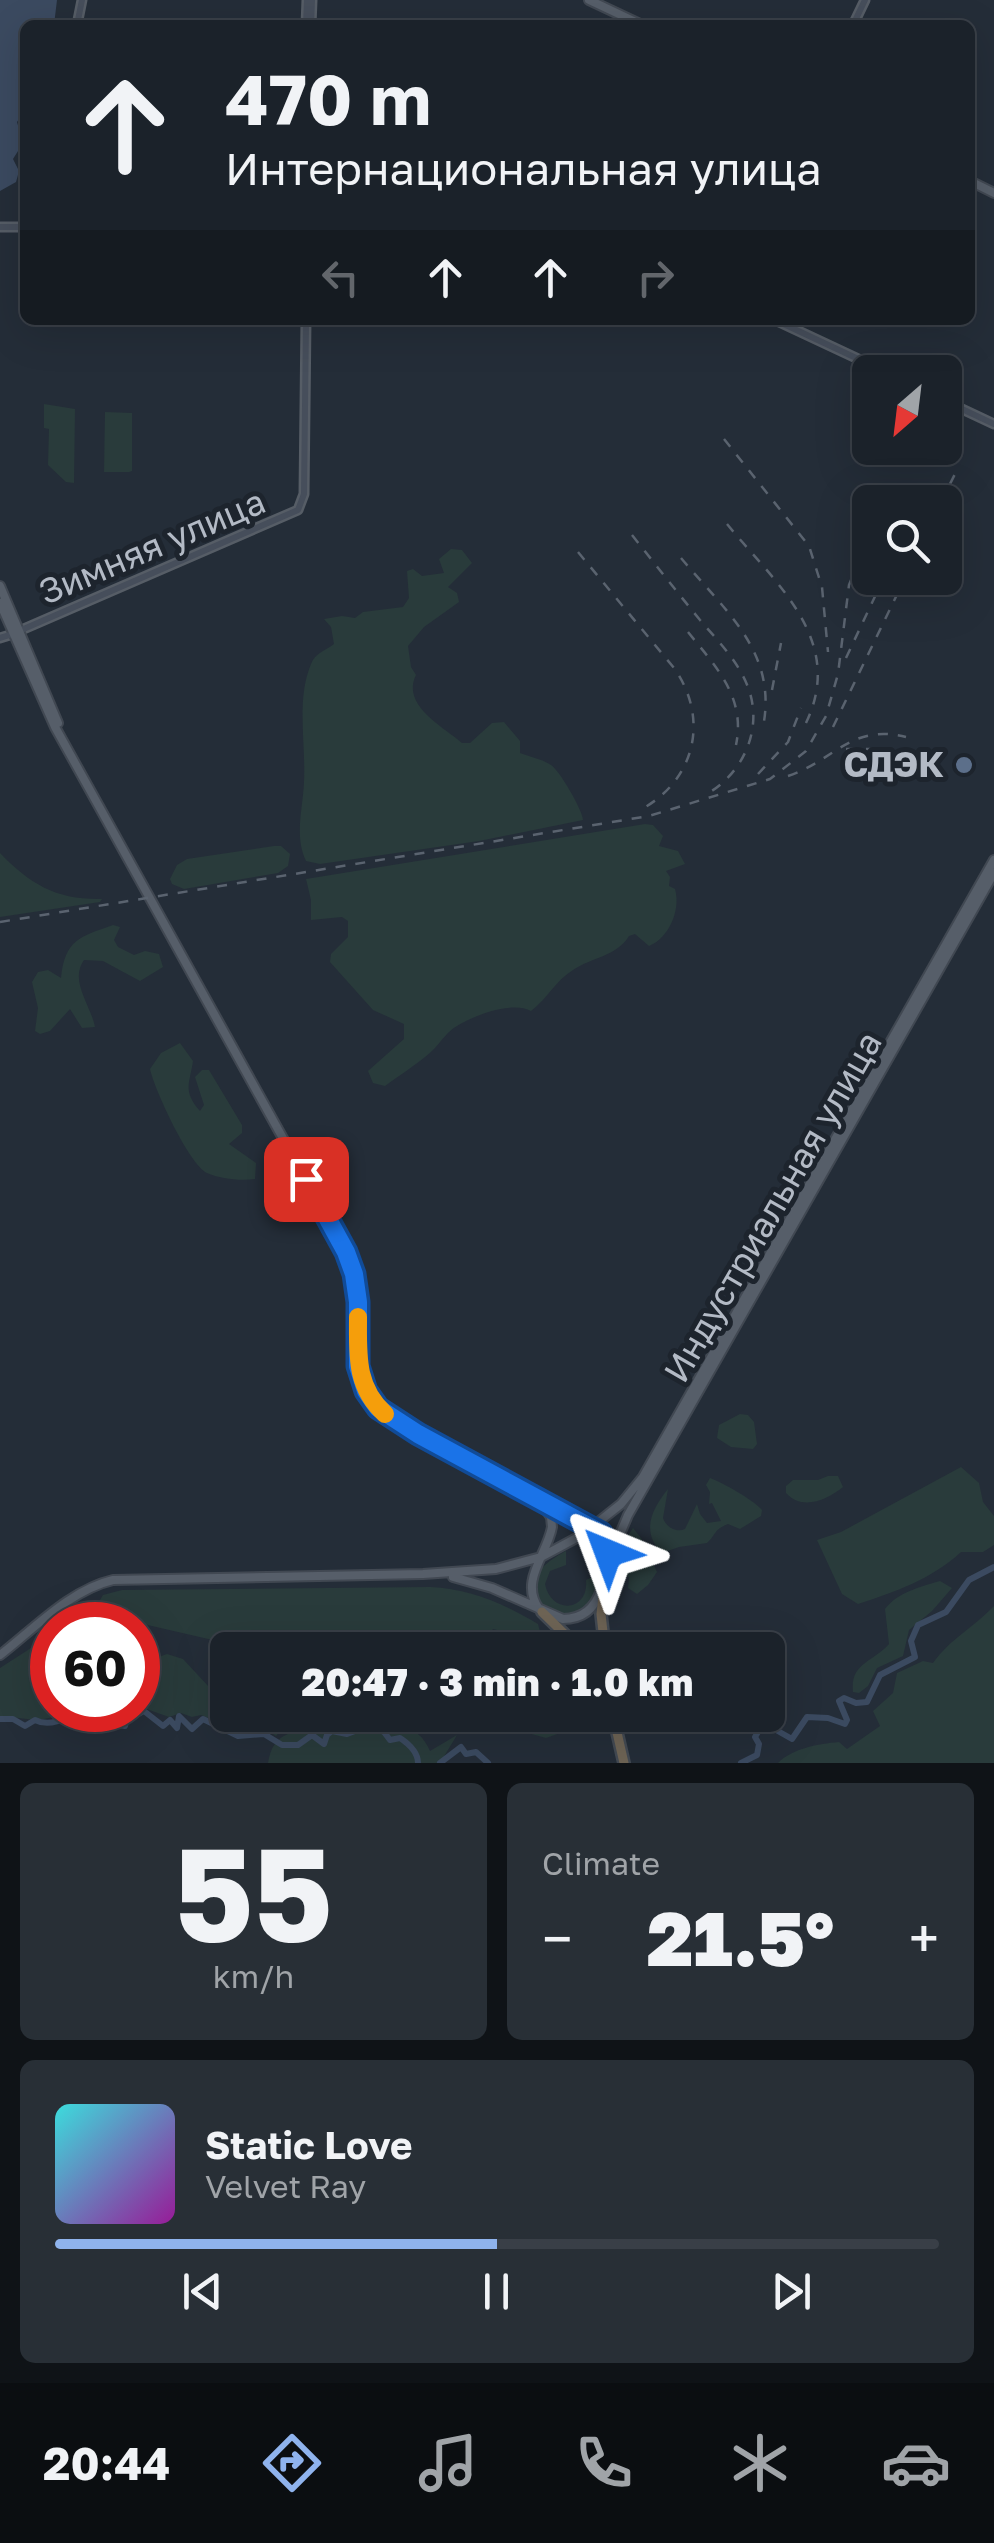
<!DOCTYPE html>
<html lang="en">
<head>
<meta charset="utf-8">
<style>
  body { margin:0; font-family:"Golos Text",sans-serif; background:#282f36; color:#f1f3f6; height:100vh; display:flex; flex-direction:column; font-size:38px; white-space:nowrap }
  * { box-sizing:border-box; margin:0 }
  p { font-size:32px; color:#a0a4a8 }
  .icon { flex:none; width:55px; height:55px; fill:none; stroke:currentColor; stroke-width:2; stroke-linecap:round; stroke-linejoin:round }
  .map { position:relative; height:1763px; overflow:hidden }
  .side { display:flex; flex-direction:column; gap:20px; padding:20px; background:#0f1317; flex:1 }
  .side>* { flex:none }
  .hud { position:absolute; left:20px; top:20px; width:955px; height:305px; border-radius:15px; box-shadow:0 10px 40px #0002,0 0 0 2px #393f47; background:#1b222a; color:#f1f3f6; overflow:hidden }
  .needle { width:65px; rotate:208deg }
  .controls { position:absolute; left:852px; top:355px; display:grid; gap:20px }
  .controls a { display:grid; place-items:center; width:110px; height:110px; border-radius:15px; background:#1b222a; box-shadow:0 10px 40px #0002,0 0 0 2px #393f47; font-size:50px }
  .speed { position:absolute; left:30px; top:1602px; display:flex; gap:20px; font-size:50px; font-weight:700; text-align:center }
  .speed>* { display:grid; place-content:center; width:130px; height:130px; border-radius:50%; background:#1b222a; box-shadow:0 10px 40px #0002,0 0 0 2px #393f47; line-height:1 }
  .speed .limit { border:15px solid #d22; background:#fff; color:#111 }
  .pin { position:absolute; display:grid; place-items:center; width:85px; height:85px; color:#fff; margin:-42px; border-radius:20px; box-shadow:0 5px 15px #0006 }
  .me { position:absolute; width:110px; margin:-55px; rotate:316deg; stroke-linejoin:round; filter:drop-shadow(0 0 8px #0008) }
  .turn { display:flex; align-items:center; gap:35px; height:210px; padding:0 40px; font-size:45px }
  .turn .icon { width:130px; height:130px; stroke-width:2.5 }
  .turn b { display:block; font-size:70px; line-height:85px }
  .lanes { display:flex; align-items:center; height:95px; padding:0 40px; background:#0003; justify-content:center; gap:50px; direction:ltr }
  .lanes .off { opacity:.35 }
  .big { font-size:75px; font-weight:800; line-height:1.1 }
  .side .tile { flex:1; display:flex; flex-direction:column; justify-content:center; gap:15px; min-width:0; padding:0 35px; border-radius:15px; background:#282f36 }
  .side .dial { align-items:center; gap:0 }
  .dial b { font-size:130px; line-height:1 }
  .song { display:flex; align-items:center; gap:30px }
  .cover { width:120px; height:120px; border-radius:15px; background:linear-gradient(135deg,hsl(180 70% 55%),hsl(300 70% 35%)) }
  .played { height:10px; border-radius:5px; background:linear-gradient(90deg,#8fb3ed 50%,#393f47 50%) }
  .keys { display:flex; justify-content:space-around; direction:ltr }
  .heat { display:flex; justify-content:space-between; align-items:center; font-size:55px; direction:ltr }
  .side .tiles { flex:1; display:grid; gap:20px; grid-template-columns:1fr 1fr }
  .tile:last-child { grid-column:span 2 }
  .trip { position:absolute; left:210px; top:1632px; width:575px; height:100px; border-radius:15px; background:#1b222a; box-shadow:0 10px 40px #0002,0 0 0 2px #393f47; font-weight:800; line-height:100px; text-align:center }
  .tab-bar { display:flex; height:160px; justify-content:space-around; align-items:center; background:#0b0e11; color:#a0a4a8 }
  .tab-bar .icon { width:70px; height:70px }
  .tab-bar .selected { color:#8fb3ed }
  .tab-bar b { font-size:45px; color:#f1f3f6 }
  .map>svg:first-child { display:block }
</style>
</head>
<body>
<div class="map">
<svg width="994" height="1763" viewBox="0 0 994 1763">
  <rect width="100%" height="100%" fill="#242d38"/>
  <path fill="#293b3b" d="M44 404 75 409 74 483 66 482 48 465 49 429 44 428Z
    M105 412 132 413V471L129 472H104Z
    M451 549 462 550 472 563 448 587 457 593 459 602 424 627 408 646 411 667 416 675C401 705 442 726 462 743H470L492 723 504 722 520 741V753C530 757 542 759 551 765 560 771 583 811 583 820L479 841 320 864 306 861C294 836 303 808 304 782 306 744 296 700 311 664 315 653 325 651 334 644L331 627 324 619 342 616 355 618 363 612 403 607 409 598 407 571 413 569 422 576 444 573 439 559Z
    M645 824 653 825 663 836 659 846 678 851 685 864 666 871 670 877 669 886 675 889C681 910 669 938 649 946L635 934 629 936C616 957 592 957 573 970 555 981 548 998 531 1011 513 1001 474 1015 457 1026 448 1031 442 1040 435 1048 421 1062 401 1074 385 1086L373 1083 368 1071 404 1039V1024L373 1010 330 962 331 954 348 937V921L342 917 311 920V900L306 879Z
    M274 846H281L290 854 288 866 278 873 184 889 172 884 170 879 177 865 187 859Z
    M0 853C31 885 57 900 102 899L100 902 0 917Z
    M113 925 120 927 114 940 118 947 134 955 145 951 159 954 163 967 140 981 103 961 84 960C69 981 91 1005 95 1027L82 1028 70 1009 50 1031 40 1034 35 1031 38 1008 32 982 38 972 48 970 61 978C65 940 79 937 113 925Z
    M180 1043 193 1061C190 1083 182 1091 200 1111L204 1105 195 1077 202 1070H209L242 1125V1133L229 1144 256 1163 255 1179C241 1181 220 1179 207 1173 189 1164 155 1091 150 1069L161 1053Z
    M740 1414 748 1415 754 1422 757 1444 753 1449 731 1447 717 1438 719 1425Z
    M961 1467 979 1483 983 1502 994 1516V1545L983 1552H961C932 1579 895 1592 858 1604L842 1594 817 1540 841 1532Z
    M828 1476H838L843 1487C827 1500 802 1511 786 1493V1486L793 1480H818Z
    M710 1478C722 1482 755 1501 762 1510L761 1516 740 1529 728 1524C713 1530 717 1534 707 1543L679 1547 662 1553C641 1532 651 1510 668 1489L663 1518C666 1527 676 1533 685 1529L697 1504 700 1514 707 1523 721 1521 712 1503 709 1504 710 1492 706 1485Z
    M633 1528 641 1538 657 1572 648 1585 637 1594 628 1588 629 1578C613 1560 620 1547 633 1528Z
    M566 1551V1565L550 1571 545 1584C551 1615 589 1612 586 1580L599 1574C594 1606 581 1625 546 1610 520 1583 540 1565 566 1551Z
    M940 1581 952 1588 932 1611 909 1630 903 1656 877 1668 868 1686 859 1693 853 1692C850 1663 872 1663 889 1644L885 1609C898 1592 920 1587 940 1581Z
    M430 1587C470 1589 503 1603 538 1624L540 1632 528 1637 493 1629 489 1634 491 1650H256L100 1614 94 1610 103 1595 122 1590Z
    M994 1606V1763H778C793 1748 818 1744 839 1742L847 1749 880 1726 873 1711 893 1693 897 1673 923 1661 933 1663C950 1639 974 1627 994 1606Z
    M52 1646V1710H66C39 1727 27 1716 0 1717V1668L31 1648Z
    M167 1654 183 1659 210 1688 216 1681 212 1667 227 1673 228 1715H294L276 1736 263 1728 236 1729 201 1715 192 1717 181 1713 169 1717 138 1706V1660L144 1662Z
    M318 1715H382L390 1729C408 1723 423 1734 430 1751L457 1735 440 1763H268C272 1742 279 1736 299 1730 306 1728 312 1720 318 1715Z
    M492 1715H562L568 1727 566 1731 546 1738 492 1723Z"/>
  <path fill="#3b4a60" d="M0 0H57L54 25H25V110L17 122 23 143 13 159 19 171 16 182 0 191Z"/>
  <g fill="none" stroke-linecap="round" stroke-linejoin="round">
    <path stroke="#3b4a60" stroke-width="6" d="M99 1710 103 1714 104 1722 125 1726 129 1710
      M133 1710 135 1716 144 1711 163 1726 170 1720 177 1728 179 1716 192 1729 203 1719 238 1736 264 1734 282 1745H298L312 1735 324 1744 327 1735 332 1731 347 1734 371 1725 384 1732 390 1740 400 1738C409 1744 418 1752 418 1763
      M0 1719H13L25 1726 35 1720C49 1727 65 1720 76 1710
      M440 1763 461 1747 466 1754 476 1752 488 1763
      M741 1763 757 1755 759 1744 755 1737 761 1727 769 1726 792 1739 807 1717 828 1718 845 1724 847 1720 839 1701 844 1698 856 1703 867 1702 880 1675 915 1657 911 1641 918 1625 946 1612 969 1580 994 1567"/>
    <defs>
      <path id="secondary" d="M77 25 82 0
        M306 25 307 0
        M311 25 312 0
        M853 25 865 0
        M0 227H25
        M775 320 886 372
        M945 401 994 424
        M19 631 298 510 304 494 306 320
        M0 638 13 634"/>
      <path id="primary" d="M589 0 642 25
        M970 181 994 193
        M0 586 58 723
        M0 603 55 727 346 1252C375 1320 328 1378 403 1426L601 1533 609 1543 606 1571
        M612 1553 628 1515 994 873
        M453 1577 492 1588 563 1619C583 1619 595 1608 601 1590
        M539 1609C519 1581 547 1555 552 1527L551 1517 544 1507
        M0 1655C34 1629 70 1590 113 1580L423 1574 496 1569 541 1557 582 1535 621 1504 643 1477 994 860"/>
      <path id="highway" d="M542 1612 581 1650
        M605 1650 601 1614 606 1571
        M613 1715 624 1763"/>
    </defs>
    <use href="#secondary" stroke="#565d66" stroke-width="11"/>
    <use href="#primary" stroke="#414852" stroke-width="12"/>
    <use href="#highway" stroke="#434a53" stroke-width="14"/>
    <use href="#secondary" stroke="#464e5b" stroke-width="6"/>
    <use href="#primary" stroke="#565e69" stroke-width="8"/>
    <use href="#highway" stroke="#6e6455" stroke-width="9"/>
    <path stroke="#5a636f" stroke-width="2.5" stroke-dasharray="10 10" stroke-linecap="butt" d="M724 439 809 546 822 587 828 652
      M884 502 891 489
      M941 502 956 472
      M727 524C776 584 847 641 805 725
      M632 535C655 564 677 592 700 620 718 641 740 663 749 690 763 731 742 775 705 795
      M578 552 674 668C710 719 695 781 640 810
      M681 558C725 611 778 652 763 727
      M688 632C716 667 746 697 736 745
      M846 658 878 590
      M772 690 781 643
      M833 727 905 578
      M846 749H875L917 767
      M758 774 788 742 801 708
      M788 776C834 761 851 723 906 737
      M0 922 649 816 770 779 806 751 826 716 838 674 849 585 870 532"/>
  </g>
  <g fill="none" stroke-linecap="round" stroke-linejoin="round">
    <defs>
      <path id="route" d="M306 1179 346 1252 354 1274 358 1302V1366L366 1391 378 1408 418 1434 601 1533 609 1544 608 1553"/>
    </defs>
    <use href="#route" stroke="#114b97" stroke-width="25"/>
    <use href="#route" stroke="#1a73e8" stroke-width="18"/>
    <path stroke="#f59e0b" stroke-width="18" d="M358 1317C358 1354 355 1387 385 1414"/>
  </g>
  <circle fill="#5c6f8a" stroke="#1d242d" stroke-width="4" cx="964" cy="765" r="10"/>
  <g text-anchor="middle" stroke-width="10" stroke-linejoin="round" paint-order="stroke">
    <g font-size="35" fill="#b3bac5" stroke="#1d242d">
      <text transform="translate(152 547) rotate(-23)" y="12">Зимняя улица</text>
      <text transform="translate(773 1207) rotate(-60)" y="12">Индустриальная улица</text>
    </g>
    <g font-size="35" font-weight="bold" fill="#b3bac5" stroke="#1d242d" text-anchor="end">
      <text x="944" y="777">СДЭК</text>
    </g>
  </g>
</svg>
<div class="controls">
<a><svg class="needle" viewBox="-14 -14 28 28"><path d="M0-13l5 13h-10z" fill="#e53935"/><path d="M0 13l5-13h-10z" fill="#a0a4a8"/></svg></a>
<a><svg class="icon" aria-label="search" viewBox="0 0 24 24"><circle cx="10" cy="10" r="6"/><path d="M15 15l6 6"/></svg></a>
</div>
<div class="speed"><div class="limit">60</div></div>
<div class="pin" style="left:306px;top:1179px;background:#d93025"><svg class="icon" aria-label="arrive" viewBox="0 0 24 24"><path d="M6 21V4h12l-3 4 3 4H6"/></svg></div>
<svg class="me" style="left:608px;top:1553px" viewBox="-20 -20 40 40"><path d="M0-17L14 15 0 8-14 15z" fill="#1a73e8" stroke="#fff" stroke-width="4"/></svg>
<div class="trip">20:47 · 3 min · 1.0 km</div>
<div class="hud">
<div class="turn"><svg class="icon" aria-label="ahead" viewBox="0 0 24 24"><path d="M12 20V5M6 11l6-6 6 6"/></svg><div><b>470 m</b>Интернациональная улица</div></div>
<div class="lanes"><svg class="icon off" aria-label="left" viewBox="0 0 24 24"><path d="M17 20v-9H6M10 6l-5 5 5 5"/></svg><svg class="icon" aria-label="ahead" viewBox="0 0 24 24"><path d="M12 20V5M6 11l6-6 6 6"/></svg><svg class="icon" aria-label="ahead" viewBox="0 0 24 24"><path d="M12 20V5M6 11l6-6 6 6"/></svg><svg class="icon off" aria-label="right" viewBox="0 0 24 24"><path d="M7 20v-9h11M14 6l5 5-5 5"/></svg></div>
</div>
</div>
<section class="side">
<div class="tiles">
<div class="tile dial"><b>55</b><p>km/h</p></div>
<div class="tile"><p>Climate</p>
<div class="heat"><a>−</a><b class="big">21.5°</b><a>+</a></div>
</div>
<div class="tile">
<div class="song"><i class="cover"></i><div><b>Static Love</b><p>Velvet Ray</p></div></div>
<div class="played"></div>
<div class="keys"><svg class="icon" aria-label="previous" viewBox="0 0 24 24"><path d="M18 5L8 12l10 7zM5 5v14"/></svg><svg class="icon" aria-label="pause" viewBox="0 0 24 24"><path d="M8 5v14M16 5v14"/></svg><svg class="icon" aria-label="next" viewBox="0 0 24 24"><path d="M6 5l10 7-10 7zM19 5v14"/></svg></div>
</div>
</div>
</section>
<nav class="tab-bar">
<b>20:44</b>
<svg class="icon selected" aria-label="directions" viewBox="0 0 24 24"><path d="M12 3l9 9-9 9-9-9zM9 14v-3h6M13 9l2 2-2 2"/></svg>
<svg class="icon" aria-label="music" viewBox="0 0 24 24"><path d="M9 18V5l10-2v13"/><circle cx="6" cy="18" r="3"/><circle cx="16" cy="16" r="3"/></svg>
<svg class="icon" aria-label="phone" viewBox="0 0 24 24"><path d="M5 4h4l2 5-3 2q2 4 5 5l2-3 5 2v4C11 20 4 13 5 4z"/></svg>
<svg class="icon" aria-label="climate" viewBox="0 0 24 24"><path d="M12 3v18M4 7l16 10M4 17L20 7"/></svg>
<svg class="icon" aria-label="car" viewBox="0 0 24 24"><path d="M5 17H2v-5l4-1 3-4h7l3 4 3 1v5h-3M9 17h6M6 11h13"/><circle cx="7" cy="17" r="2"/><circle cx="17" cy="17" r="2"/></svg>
</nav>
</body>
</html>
